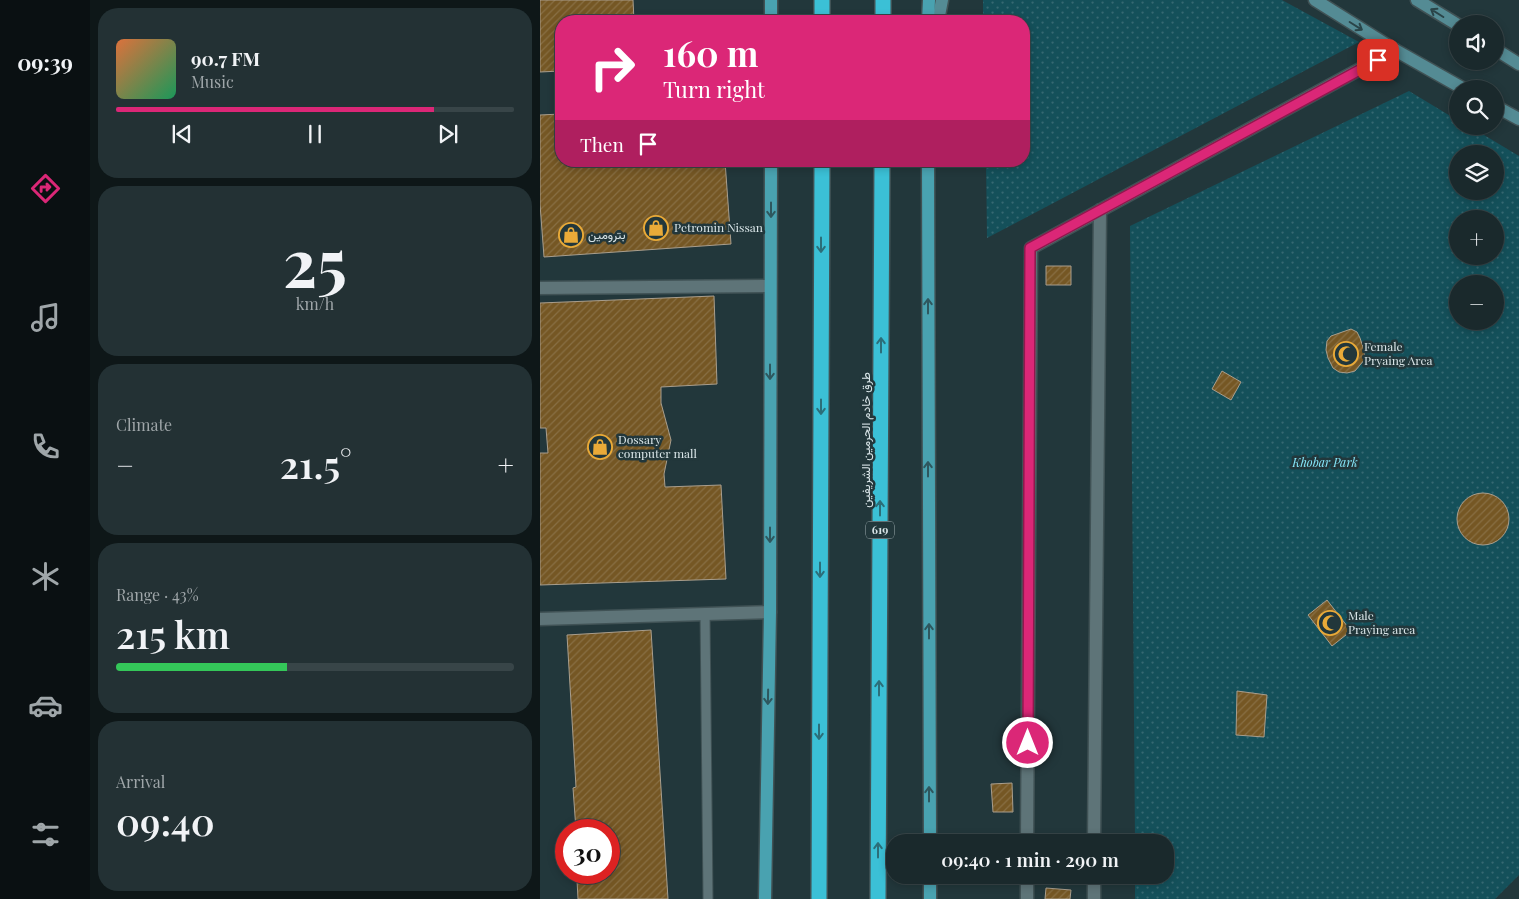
<!DOCTYPE html>
<html lang="en">
<head>
<meta charset="utf-8">
<style>
  body { margin:0; font-family:"Playfair Display",Vazirmatn,serif; background:#233134; color:#f1f3f6; height:100vh; display:flex; flex-direction:column; font-size:19px; white-space:nowrap }
  * { box-sizing:border-box; margin:0 }
  p { font-size:16px; color:#9fa6a9 }
  .icon { flex:none; width:28px; height:28px; fill:none; stroke:currentColor; stroke-width:2; stroke-linecap:round; stroke-linejoin:round }
  .map { position:relative; flex:1; overflow:hidden }
  .side { display:flex; flex-direction:column; gap:8px; padding:8px; background:#0e1718; width:450px }
  .side>* { flex:none }
  .top-card { position:absolute; left:15px; top:15px; width:475px; height:152px; border-radius:20px; box-shadow:0 2px 8px #0003,0 0 0 1px #384548; background:#db2777; color:#fff; overflow:hidden }
  .tools { position:absolute; left:909px; top:15px; display:grid; gap:10px }
  .tools a { display:grid; place-items:center; width:55px; height:55px; border-radius:50%; background:#1a292c; box-shadow:0 2px 8px #0003,0 0 0 1px #384548; font-size:25px }
  .speed { position:absolute; left:15px; top:819px; display:flex; gap:10px; font-size:25px; font-weight:700; text-align:center }
  .speed>* { display:grid; place-content:center; width:65px; height:65px; border-radius:50%; background:#1a292c; box-shadow:0 2px 8px #0003,0 0 0 1px #384548; line-height:1 }
  .speed .limit { border:8px solid #d22; background:#fff; color:#111 }
  .pin { position:absolute; display:grid; place-items:center; width:42px; height:42px; color:#fff; margin:-21px; border-radius:10px; box-shadow:0 2px 8px #0006 }
  .me { position:absolute; width:55px; margin:-28px; rotate:0deg; stroke-linejoin:round; filter:drop-shadow(0 0 4px #0008) }
  .turn { display:flex; align-items:center; gap:18px; height:105px; padding:0 25px; font-size:22px }
  .turn .icon { width:65px; height:65px; stroke-width:2.5 }
  .turn b { display:block; font-size:35px; line-height:42px }
  .then { display:flex; align-items:center; height:48px; padding:0 25px; background:#0003; gap:10px; font-size:19px }
  .big { font-size:38px; font-weight:600; line-height:1.1 }
  .side .tile { flex:1; display:flex; flex-direction:column; justify-content:center; gap:8px; min-width:0; padding:0 18px; border-radius:20px; background:#233134 }
  .side .dial { align-items:center; gap:0 }
  .dial b { font-size:65px; line-height:1 }
  .song { display:flex; align-items:center; gap:15px }
  .cover { width:60px; height:60px; border-radius:8px; background:linear-gradient(135deg,hsl(20 70% 55%),hsl(150 70% 35%)) }
  .played { height:5px; border-radius:2px; background:linear-gradient(90deg,#db2777 80%,#384548 80%) }
  .keys { display:flex; justify-content:space-around; direction:ltr }
  .heat { display:flex; justify-content:space-between; align-items:center; font-size:28px; direction:ltr }
  .charge { height:8px; border-radius:4px; background:linear-gradient(90deg,#34c759 43%,#384548 0) }
  .trip { position:absolute; left:346px; top:834px; width:288px; height:50px; border-radius:20px; background:#1a292c; box-shadow:0 2px 8px #0003,0 0 0 1px #384548; font-weight:600; line-height:50px; text-align:center }
  main { display:flex; flex:1; min-height:0 }
  .dock { display:flex; flex-direction:column; width:90px; justify-content:space-around; align-items:center; background:#0a1012; color:#9fa6a9 }
  .dock .icon { width:35px; height:35px }
  .dock .on { color:#db2777 }
  .dock b { font-size:22px; color:#f1f3f6 }
  .map>svg:first-child { display:block }
</style>
</head>
<body>
<main>
<nav class="dock">
<b>09:39</b>
<svg class="icon on" aria-label="directions" viewBox="0 0 24 24"><path d="M12 3l9 9-9 9-9-9zM9 14v-3h6M13 9l2 2-2 2"/></svg>
<svg class="icon" aria-label="music" viewBox="0 0 24 24"><path d="M9 18V5l10-2v13"/><circle cx="6" cy="18" r="3"/><circle cx="16" cy="16" r="3"/></svg>
<svg class="icon" aria-label="phone" viewBox="0 0 24 24"><path d="M5 4h4l2 5-3 2q2 4 5 5l2-3 5 2v4C11 20 4 13 5 4z"/></svg>
<svg class="icon" aria-label="climate" viewBox="0 0 24 24"><path d="M12 3v18M4 7l16 10M4 17L20 7"/></svg>
<svg class="icon" aria-label="car" viewBox="0 0 24 24"><path d="M5 17H2v-5l4-1 3-4h7l3 4 3 1v5h-3M9 17h6M6 11h13"/><circle cx="7" cy="17" r="2"/><circle cx="17" cy="17" r="2"/></svg>
<svg class="icon" aria-label="filters" viewBox="0 0 24 24"><path d="M4 7h16M4 17h16"/><circle cx="9" cy="7" r="2"/><circle cx="15" cy="17" r="2"/></svg>
</nav>
<section class="side">
<div class="tile">
<div class="song"><i class="cover"></i><div><b>90.7 FM</b><p>Music</p></div></div>
<div class="played"></div>
<div class="keys"><svg class="icon" aria-label="previous" viewBox="0 0 24 24"><path d="M18 5L8 12l10 7zM5 5v14"/></svg><svg class="icon" aria-label="pause" viewBox="0 0 24 24"><path d="M8 5v14M16 5v14"/></svg><svg class="icon" aria-label="next" viewBox="0 0 24 24"><path d="M6 5l10 7-10 7zM19 5v14"/></svg></div>
</div>
<div class="tile dial"><b>25</b><p>km/h</p></div>
<div class="tile"><p>Climate</p>
<div class="heat"><a>−</a><b class="big">21.5°</b><a>+</a></div>
</div>
<div class="tile"><p>Range · 43%</p><b class="big">215 km</b><div class="charge"></div></div>
<div class="tile"><p>Arrival</p><b class="big">09:40</b></div>
</section>
<div class="map">
<svg width="979" height="899" viewBox="0 0 979 899">
  <defs>
    <pattern id="grass-dots" width="8" height="8" patternUnits="userSpaceOnUse" patternTransform="scale(1.25)"><rect width="8" height="8" fill="#14505a"/><path d="M2 2h.1M6 6h.1" fill="none" stroke="#366972" stroke-width="1.8" stroke-linecap="round"/></pattern>
    <pattern id="building-hatch" width="6" height="6" patternUnits="userSpaceOnUse" patternTransform="scale(1.25)"><rect width="6" height="6" fill="#755724"/><path d="M-1 1l2-2M0 6l6-6M5 7l2-2" fill="none" stroke="#886f44"/></pattern>
  </defs>
  <rect width="100%" height="100%" fill="#22373b"/>
  <path fill="url(#grass-dots)" fill-rule="evenodd" d="M443 0H742L819 42 447 238 446 161H484V21H443Z
    M869 91 917 120 918 126H929L979 156V875L955 899H595V875H625V842H595L590 226ZM918 154H955V191H918ZM918 219H955V256H918ZM918 284H955V321H918Z"/>
  <path fill="url(#building-hatch)" stroke="#a99e8d" d="M0 0H93L94 21H21V71L0 72Z
    M21 114V161H185L191 244 4 257 0 204V115Z
    M506 266H531V285H506Z
    M174 296 177 384 121 387V403L131 440 124 474 125 487 181 485 186 579 0 585V453H8L6 428H0V303Z
    M811 329 817 332 820 338 824 350 825 359 815 371 807 373 799 372 793 368 788 358 786 350 787 341 791 336Z
    M682 371 701 382 691 400 672 389Z
    M917 519a26 26 0 1 1 52 0a26 26 0 1 1-52 0Z
    M787 600 811 631 792 646 768 615Z
    M111 630 128 899H38L37 880H39V872H69V830H36L33 788 36 787 27 635Z
    M697 691 727 695 724 737 696 735Z
    M472 783 473 812H453L451 784Z
    M506 888 531 890 530 899H505Z"/>
  <g fill="none" stroke-linecap="round" stroke-linejoin="round">
    <defs>
      <path id="service" d="M165 613 168 899"/>
      <path id="minor" d="M0 288 230 286
        M0 619 230 612
        M487 842 491 248 855 50
        M554 842 560 210
        M487 899V875
        M554 899V875"/>
      <path id="secondary" d="M775 0 855 50 924 89
        M877 0 918 25
        M398 21 402 0
        M955 49 979 64
        M955 106 979 119"/>
      <path id="primary" d="M231 21V0
        M388 21 389 0
        M388 161 390 842
        M390 875V899
        M225 899 230 612 231 161"/>
      <path id="motorway" d="M282 21V0
        M343 21V0
        M279 899 282 161
        M338 899 342 161"/>
    </defs>
    <use href="#service" stroke="#405255" stroke-width="11"/>
    <use href="#minor" stroke="#405255" stroke-width="15"/>
    <use href="#secondary" stroke="#405255" stroke-width="15"/>
    <use href="#primary" stroke="#405255" stroke-width="15"/>
    <use href="#motorway" stroke="#405255" stroke-width="18"/>
    <use href="#service" stroke="#5e7478" stroke-width="9"/>
    <use href="#minor" stroke="#5e7478" stroke-width="12"/>
    <use href="#secondary" stroke="#548b94" stroke-width="12"/>
    <use href="#primary" stroke="#49a2b0" stroke-width="12"/>
    <use href="#motorway" stroke="#3bc0d6" stroke-width="15"/>
  </g>
  <defs><path id="oneway-shaft" d="M-6 0H5M1.5-3L5.5 0L1.5 3" fill="none" stroke-width="1.6" stroke-linecap="round" stroke-linejoin="round" transform="scale(1.25)"/></defs>
  <g stroke="#2a4448">
    <use href="#oneway-shaft" transform="translate(897 13) rotate(-148)"/>
    <use href="#oneway-shaft" transform="translate(816 26) rotate(32)"/>
  </g>
  <g stroke="#2e575e">
    <use href="#oneway-shaft" transform="translate(231 210) rotate(90)"/>
    <use href="#oneway-shaft" transform="translate(388 306) rotate(-90)"/>
    <use href="#oneway-shaft" transform="translate(230 372) rotate(90)"/>
    <use href="#oneway-shaft" transform="translate(388 469) rotate(-90)"/>
    <use href="#oneway-shaft" transform="translate(230 535) rotate(90)"/>
    <use href="#oneway-shaft" transform="translate(389 631) rotate(-90)"/>
    <use href="#oneway-shaft" transform="translate(228 697) rotate(91)"/>
    <use href="#oneway-shaft" transform="translate(389 794) rotate(-90)"/>
  </g>
  <g stroke="#2c6e79">
    <use href="#oneway-shaft" transform="translate(281 245) rotate(90)"/>
    <use href="#oneway-shaft" transform="translate(341 345) rotate(-90)"/>
    <use href="#oneway-shaft" transform="translate(281 407) rotate(90)"/>
    <use href="#oneway-shaft" transform="translate(340 508) rotate(-90)"/>
    <use href="#oneway-shaft" transform="translate(280 570) rotate(90)"/>
    <use href="#oneway-shaft" transform="translate(339 688) rotate(-90)"/>
    <use href="#oneway-shaft" transform="translate(279 732) rotate(90)"/>
    <use href="#oneway-shaft" transform="translate(338 850) rotate(-90)"/>
  </g>
  <g fill="none" stroke-linecap="round" stroke-linejoin="round">
    <defs>
      <path id="route" d="M488 743 490 248 838 60"/>
    </defs>
    <use href="#route" stroke="#8e194d" stroke-width="12"/>
    <use href="#route" stroke="#db2777" stroke-width="9"/>
  </g>
  <defs>
    <symbol id="shop-ring" viewBox="-11 -11 22 22"><circle r="9.5" fill="#22373b" stroke="#e9aa38" stroke-width="1.5"/><path d="M-5-2.5h2.3a2.7 3.5 0 0 1 5.4 0H5L5.5 6h-11ZM-1.5-2.5h3a1.5 2.3 0 0 0-3 0Z" fill="#e9aa38"/></symbol>
    <symbol id="mosque-ring" viewBox="-11 -11 22 22"><circle r="9.5" fill="#22373b" stroke="#e9aa38" stroke-width="1.5"/><path d="M3.5-4.9A6 6 0 1 0 3.5 4.9A5 5 0 1 1 3.5-4.9Z" fill="#e9aa38"/></symbol>
  </defs>
  <g fill-rule="evenodd">
    <use href="#shop-ring" x="102" y="214" width="28" height="28"/>
    <use href="#shop-ring" x="17" y="221" width="28" height="28"/>
    <use href="#mosque-ring" x="792" y="340" width="28" height="28"/>
    <use href="#shop-ring" x="46" y="433" width="28" height="28"/>
    <use href="#mosque-ring" x="776" y="609" width="28" height="28"/>
  </g>
  <g text-anchor="middle" stroke-width="5" stroke-linejoin="round" paint-order="stroke">
    <rect fill="#22373b" stroke="#a2b1b4" stroke-width="1" x="326" y="521.5" width="28" height="17" rx="4"/>
    <g font-size="11" font-weight="bold" fill="#d9e5e8">
      <text x="340" y="534">619</text>
    </g>
    <g font-size="12" fill="#d9e5e8" stroke="#22373b" text-anchor="start">
      <text x="134" y="232">Petromin Nissan</text>
      <text x="48" y="239">بترومين</text>
      <text x="824" y="351">Female<tspan x="824" dy="14">Pryaing Area</tspan></text>
      <text x="78" y="444">Dossary<tspan x="78" dy="14">computer mall</tspan></text>
      <text x="808" y="620">Male<tspan x="808" dy="14">Praying area</tspan></text>
    </g>
    <g font-size="12" fill="#d9e5e8" stroke="#22373b">
      <text transform="translate(326 440) rotate(-90)" y="4">طرق خادم الحرمين الشريفين</text>
    </g>
    <g font-size="12" font-style="italic" fill="#85e7fa" stroke="#22373b">
      <text x="785" y="467">Khobar Park</text>
    </g>
  </g>
</svg>
<div class="tools">
<a><svg class="icon" aria-label="sound" viewBox="0 0 24 24"><path d="M4 9h4l5-4v14l-5-4H4zM17 9q2 3 0 6"/></svg></a>
<a><svg class="icon" aria-label="search" viewBox="0 0 24 24"><circle cx="10" cy="10" r="6"/><path d="M15 15l6 6"/></svg></a>
<a><svg class="icon" aria-label="layers" viewBox="0 0 24 24"><path d="M12 4l9 5-9 5-9-5zM3 14l9 5 9-5"/></svg></a>
<a>+</a>
<a>−</a>
</div>
<div class="speed"><div class="limit">30</div></div>
<div class="pin" style="left:838px;top:60px;background:#d93025"><svg class="icon" aria-label="arrive" viewBox="0 0 24 24"><path d="M6 21V4h12l-3 4 3 4H6"/></svg></div>
<svg class="me" style="left:488px;top:743px" viewBox="-20 -20 40 40"><circle r="17" fill="#db2777" stroke="#fff" stroke-width="3"/><path d="M0-11L8 9 0 5-8 9z" fill="#fff"/></svg>
<div class="trip">09:40 · 1 min · 290 m</div>
<div class="top-card">
<div class="turn"><svg class="icon" aria-label="right" viewBox="0 0 24 24"><path d="M7 20v-9h11M14 6l5 5-5 5"/></svg><div><b>160 m</b>Turn right</div></div>
<div class="then">Then<svg class="icon" aria-label="arrive" viewBox="0 0 24 24"><path d="M6 21V4h12l-3 4 3 4H6"/></svg></div>
</div>
</div>
</main>
</body>
</html>
